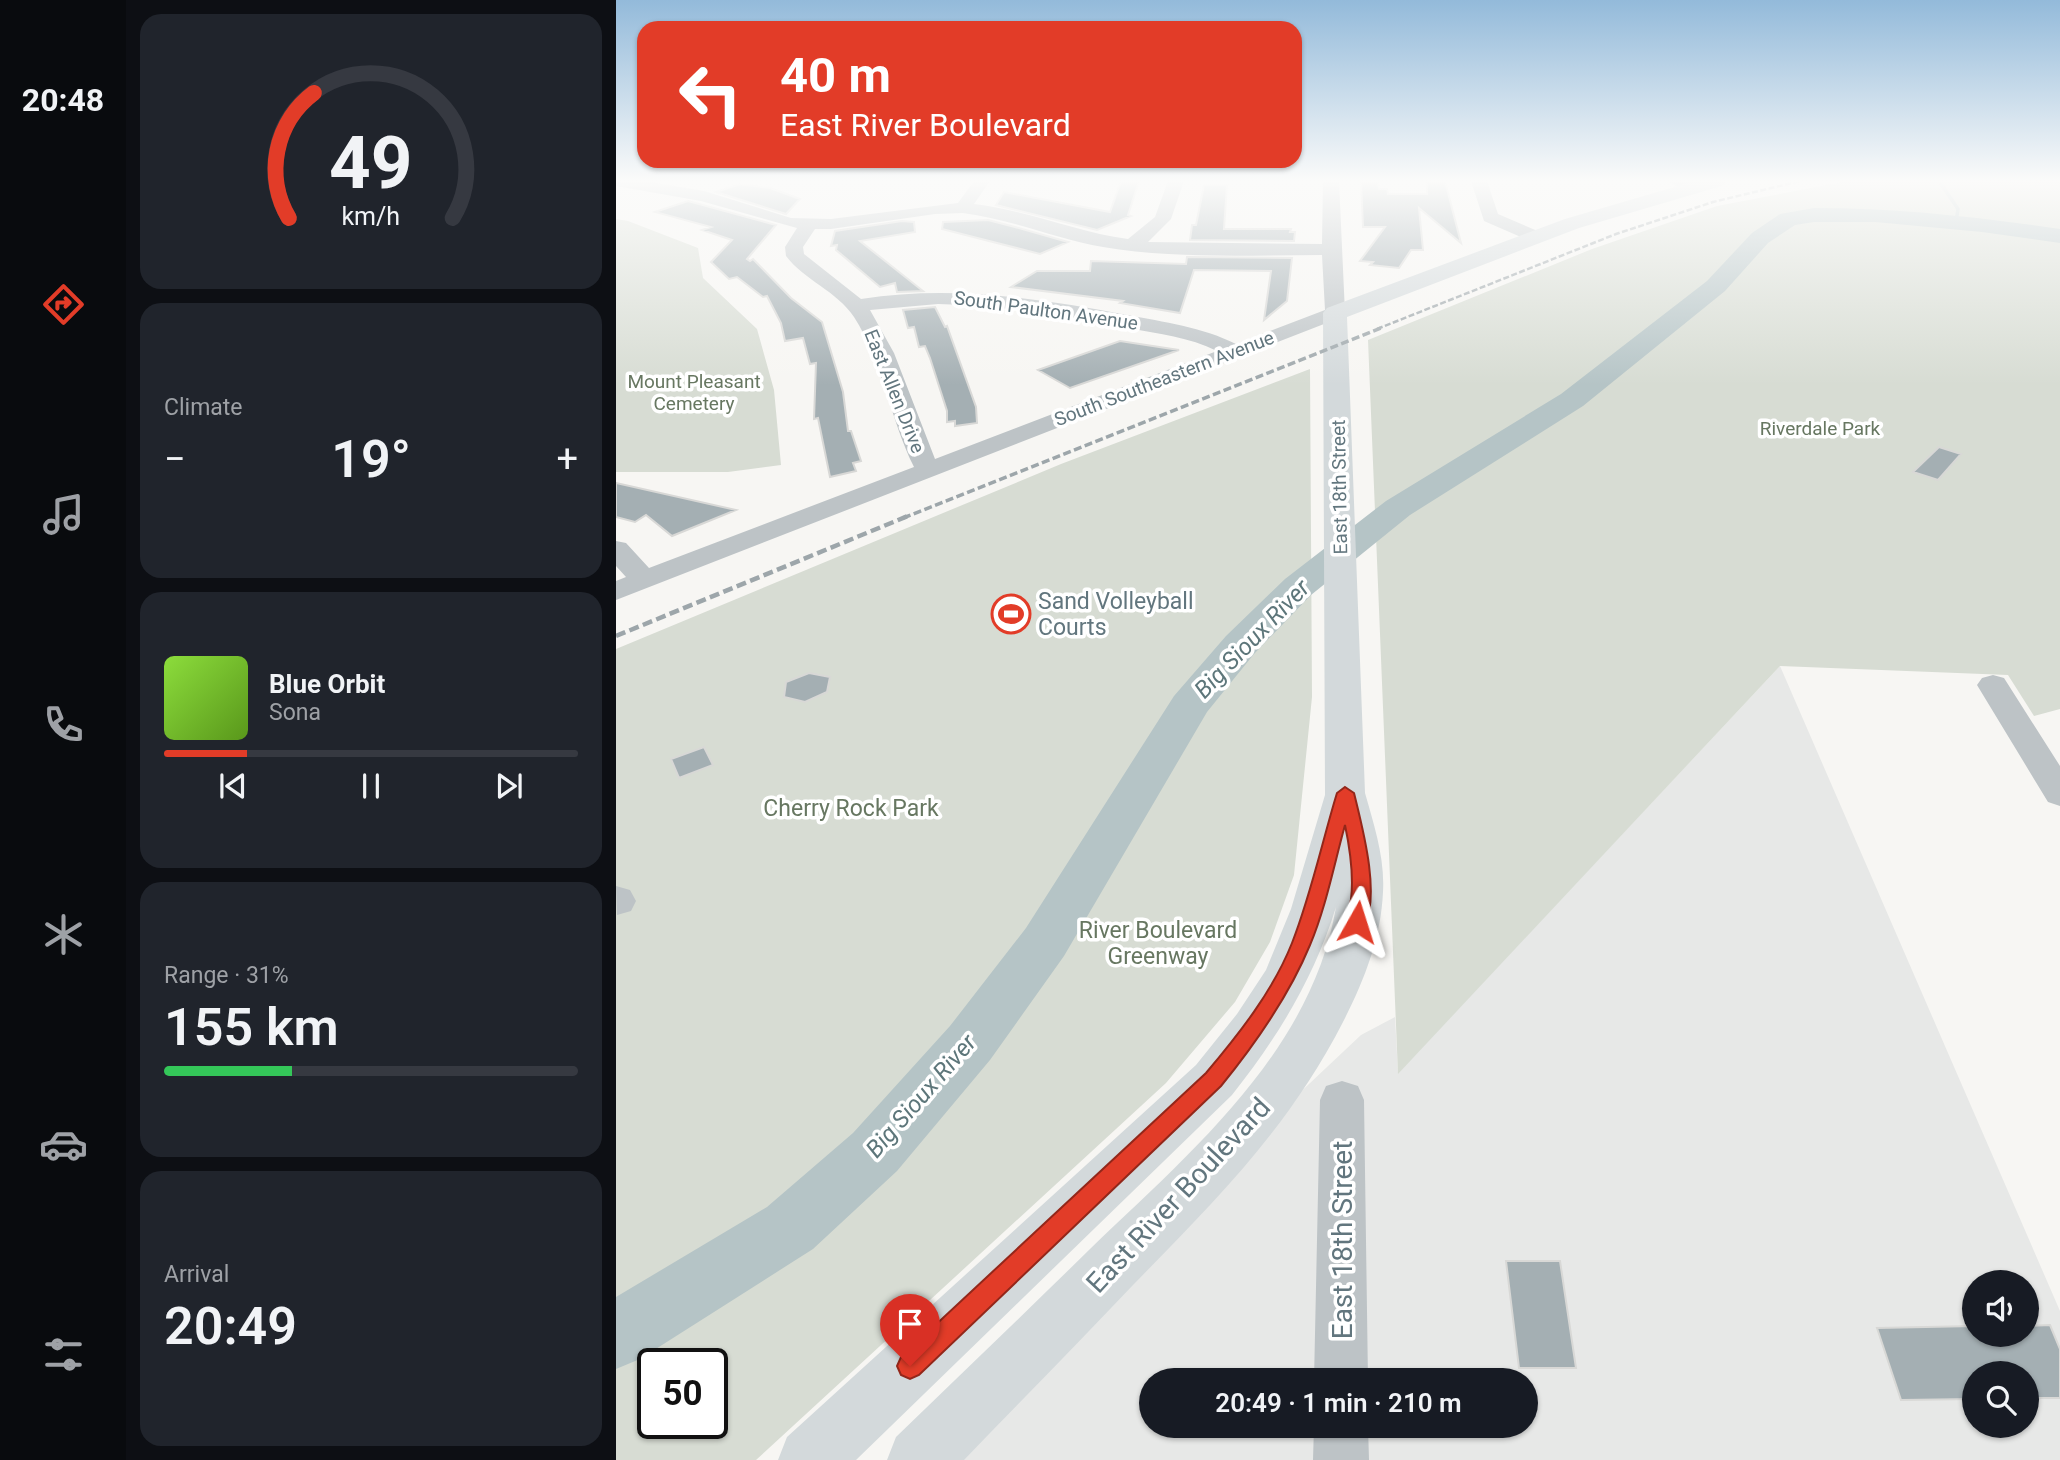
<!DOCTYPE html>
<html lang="en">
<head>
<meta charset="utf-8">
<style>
  body { margin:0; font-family:Roboto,sans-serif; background:#20242c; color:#f1f3f6; height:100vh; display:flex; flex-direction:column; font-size:26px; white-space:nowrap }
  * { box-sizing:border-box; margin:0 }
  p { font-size:23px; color:#9ea1a6 }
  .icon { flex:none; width:38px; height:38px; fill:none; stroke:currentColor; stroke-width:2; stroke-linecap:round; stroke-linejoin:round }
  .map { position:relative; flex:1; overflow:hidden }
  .drawer { display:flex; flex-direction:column; gap:14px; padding:14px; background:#0d0f14; width:490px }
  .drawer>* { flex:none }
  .banner { position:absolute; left:21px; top:21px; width:665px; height:147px; border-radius:21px; box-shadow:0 2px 5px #0004; background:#e23c28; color:#fff; overflow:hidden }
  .fabs { position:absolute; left:1346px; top:1270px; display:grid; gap:14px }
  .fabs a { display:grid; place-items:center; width:77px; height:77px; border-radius:50%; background:#171b24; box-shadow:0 2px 5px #0004; font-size:35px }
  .speed { position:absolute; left:21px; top:1348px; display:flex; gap:14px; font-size:35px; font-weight:700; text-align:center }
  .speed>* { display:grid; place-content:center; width:91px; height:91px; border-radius:50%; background:#171b24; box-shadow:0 2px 5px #0004; line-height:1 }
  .speed .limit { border:4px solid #111; border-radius:10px; background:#fff; color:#111 }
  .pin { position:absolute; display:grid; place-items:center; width:60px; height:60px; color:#fff; margin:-72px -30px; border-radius:50% 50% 50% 0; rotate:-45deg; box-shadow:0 0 7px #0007 }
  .pin .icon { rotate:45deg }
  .me { position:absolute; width:77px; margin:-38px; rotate:6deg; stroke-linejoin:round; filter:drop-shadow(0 0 5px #0008) }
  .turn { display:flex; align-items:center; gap:24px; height:147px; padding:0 28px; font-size:32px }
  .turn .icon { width:91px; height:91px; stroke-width:2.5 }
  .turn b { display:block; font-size:49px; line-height:60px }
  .big { font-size:52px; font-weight:600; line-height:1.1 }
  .drawer .tile { flex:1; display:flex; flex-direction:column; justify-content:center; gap:10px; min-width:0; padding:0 24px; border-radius:21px; background:#20242c }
  .drawer .dial { align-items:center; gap:0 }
  .dial svg { height:182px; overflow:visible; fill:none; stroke:#363941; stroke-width:7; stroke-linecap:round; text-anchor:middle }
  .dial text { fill:#f1f3f6; stroke:none }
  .song { display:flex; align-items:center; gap:21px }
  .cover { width:84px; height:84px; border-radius:10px; background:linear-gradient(135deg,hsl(90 70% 55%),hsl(90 70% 35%)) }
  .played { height:7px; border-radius:4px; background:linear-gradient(90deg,#e23c28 20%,#363941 20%) }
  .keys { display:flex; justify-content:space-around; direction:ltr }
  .heat { display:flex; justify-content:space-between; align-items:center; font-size:38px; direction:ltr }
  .charge { height:10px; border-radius:5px; background:linear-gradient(90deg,#34c759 31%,#363941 0) }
  .trip { position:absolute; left:523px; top:1368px; width:399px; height:70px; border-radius:35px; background:#171b24; box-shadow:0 2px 5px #0004; font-weight:600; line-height:70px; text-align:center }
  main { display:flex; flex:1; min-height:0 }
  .menu { display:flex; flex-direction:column; width:126px; justify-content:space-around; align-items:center; background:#090b0e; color:#9ea1a6 }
  .menu .icon { width:49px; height:49px }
  .menu .on { color:#e23c28 }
  .menu b { font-size:32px; color:#f1f3f6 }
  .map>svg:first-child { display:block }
</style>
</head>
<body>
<main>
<nav class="menu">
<b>20:48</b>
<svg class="icon on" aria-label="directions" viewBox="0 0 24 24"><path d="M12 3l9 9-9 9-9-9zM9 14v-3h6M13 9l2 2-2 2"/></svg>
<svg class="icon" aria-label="music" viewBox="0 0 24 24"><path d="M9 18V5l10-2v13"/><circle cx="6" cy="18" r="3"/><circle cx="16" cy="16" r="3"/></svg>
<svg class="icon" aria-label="phone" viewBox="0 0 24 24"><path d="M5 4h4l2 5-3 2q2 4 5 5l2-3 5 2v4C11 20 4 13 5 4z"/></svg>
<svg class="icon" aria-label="climate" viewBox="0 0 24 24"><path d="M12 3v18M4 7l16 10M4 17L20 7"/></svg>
<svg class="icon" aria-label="car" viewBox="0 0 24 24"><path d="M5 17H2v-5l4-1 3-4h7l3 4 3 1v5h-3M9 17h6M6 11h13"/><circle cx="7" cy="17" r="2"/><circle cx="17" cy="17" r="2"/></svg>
<svg class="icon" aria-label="filters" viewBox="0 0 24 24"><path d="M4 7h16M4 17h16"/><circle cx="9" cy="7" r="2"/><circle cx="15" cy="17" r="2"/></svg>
</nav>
<section class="drawer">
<div class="tile dial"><svg viewBox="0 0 100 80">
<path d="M14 69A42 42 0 1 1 86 69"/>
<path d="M14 69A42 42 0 0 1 25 14" stroke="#e23c28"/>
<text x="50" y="56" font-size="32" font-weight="700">49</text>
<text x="50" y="72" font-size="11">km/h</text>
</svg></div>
<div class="tile"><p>Climate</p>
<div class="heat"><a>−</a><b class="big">19°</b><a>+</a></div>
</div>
<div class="tile">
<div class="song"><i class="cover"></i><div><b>Blue Orbit</b><p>Sona</p></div></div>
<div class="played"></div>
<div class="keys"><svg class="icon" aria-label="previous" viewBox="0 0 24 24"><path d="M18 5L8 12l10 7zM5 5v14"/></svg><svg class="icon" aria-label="pause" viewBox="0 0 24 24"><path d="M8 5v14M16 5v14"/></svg><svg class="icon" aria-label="next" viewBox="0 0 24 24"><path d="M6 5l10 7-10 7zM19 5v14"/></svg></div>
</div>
<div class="tile"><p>Range · 31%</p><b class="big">155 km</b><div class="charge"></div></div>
<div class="tile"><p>Arrival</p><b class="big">20:49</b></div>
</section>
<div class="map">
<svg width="1444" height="1460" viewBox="0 0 1444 1460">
  <rect width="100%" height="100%" fill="#f7f6f3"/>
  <path fill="#e7e8e7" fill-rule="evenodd" d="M1164 666 1444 1311V1460H322L659 1116 745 1035 779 1017 782 1073ZM1358 1283H1410V1335H1358ZM1358 1374H1410V1426H1358ZM536 1381H910V1426H536Z"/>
  <path fill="#d7dcd3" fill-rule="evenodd" d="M1231 181H1444V709L1418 716 1392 675 1164 666 782 1074 752 340 976 249 1101 206Z
    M0 219 12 221 82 248 87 278 141 329 158 390 165 465 112 472H0Z
    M694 369 696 697 678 875 654 942 619 1002 550 1083 140 1460H0V1335L155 1239 0 1327V649L445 464ZM414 961 354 1043 276 1131V1130ZM37 1363H96V1423H37Z"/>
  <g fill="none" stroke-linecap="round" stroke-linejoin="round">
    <path stroke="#b5c4c6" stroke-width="3.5" d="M1323 181 1342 209 1340 222"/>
    <path fill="#b5c4c6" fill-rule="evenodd" d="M1198 208C1281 208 1362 217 1444 229V243L1366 232 1259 222H1198L1179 225 1152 243 1109 291 967 406 794 515 695 595 638 654 591 712 448 956 374 1060 281 1171 197 1249 24 1359 0 1369V1297L151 1207 237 1133 334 1026 410 928 558 696 610 636 669 579 770 501 945 394 1091 281 1136 233 1164 214Z"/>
  </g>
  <path fill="#a4afb3" stroke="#d8d8d6" stroke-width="2" d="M505 181H523L512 215 515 216 481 230 380 205 388 192 494 212Z
    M745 181H762L763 189H771L772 194H811V181H829L845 243 803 208 807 250H795L783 268 754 265 757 262 744 261 769 227H747Z
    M124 184 154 188 184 199 170 214 100 192Z
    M588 185H611L608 229H675L674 232H679L678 241 574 240 576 225H580Z
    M72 201 160 225 131 259 134 261 137 259 175 298 206 322 227 392 232 431H235L245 461 237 463 240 471 214 477 202 418 198 419 200 363 194 364 187 338 169 341 165 323 151 296 147 297 121 277 113 279 95 262 116 240 86 230 95 227 39 212Z
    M372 220 399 227 452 242 424 254 326 229 327 222Z
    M286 221 298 222 299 232 244 241 307 291 281 292 279 283 264 287 220 250 221 245 215 246 219 231Z
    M571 257 676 258 671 301 648 320 655 271 578 270 564 313 504 303 507 301 395 287 421 271H474L475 261 570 264Z
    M319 307 329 327 331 326 360 407 361 423 339 426V421L331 422V411L314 358 309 346 303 347 298 327 292 328 287 310Z
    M504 341 563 350 454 388 422 370Z
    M1323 447 1345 454 1322 480 1297 472Z
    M0 483 120 510 56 536 30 515 19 522 0 517Z
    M193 673 214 677 211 692 189 702 168 697 170 682Z
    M88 747 97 765 63 778 55 759Z
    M890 1261H944L960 1368H903Z
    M1434 1325 1444 1349V1398H1410V1374H1358V1399L1285 1400 1261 1328 1358 1326V1335H1410V1326Z"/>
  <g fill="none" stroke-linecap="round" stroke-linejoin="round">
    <path fill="#bdc3c6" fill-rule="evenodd" d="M0 181H29L88 191 175 218 215 219 342 203 358 181H374L358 204C411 210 460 232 512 239L539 217 552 181H568L555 219 532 242 706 244 707 181H723L729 313 726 317 0 600V581L10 577 0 566V541L10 543 33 568 298 467C274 419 267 362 238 317 221 291 188 280 170 256L169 247 181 228 85 201 0 186ZM347 213C395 219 440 239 487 247 559 259 633 255 706 255L709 310 620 344C586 327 548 322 511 315 422 298 335 285 245 299L188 254 187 247 199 229H215L319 214ZM322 304C387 306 449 315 513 328 543 334 573 337 601 351L319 459 278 353 254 310Z
      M855 181H871L882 214 924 232 927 236 924 240H912L868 221Z
      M1051 181H1072L1082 188 1074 193Z
      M1377 675 1388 678 1444 766V806L1432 802 1361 685 1366 678Z
      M0 886 14 890 20 901 15 911 1 915Z
      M726 1081 742 1086 748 1100 752 1381H698L704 1100 710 1086Z
      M698 1426H752L753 1460H697Z"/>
    <path fill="#d3d9db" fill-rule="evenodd" d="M1079 181H1111L1109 185 963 228 731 317 749 793C758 825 769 858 767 892 765 938 748 981 727 1022 672 1129 600 1200 517 1285 461 1344 404 1402 348 1460H271L280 1437C345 1374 410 1312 474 1249 574 1153 696 1051 720 907 698 978 662 1037 616 1095L240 1460H162L171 1437 580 1065 621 1014 650 970 675 909 709 795 707 313 711 308 949 219Z"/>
    <path stroke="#9da6aa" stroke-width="2.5" stroke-dasharray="6 2.5" stroke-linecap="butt" d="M761 329 1000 234 1097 202 1184 181"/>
    <path stroke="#9da6aa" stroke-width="3.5" stroke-dasharray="8 3.5" stroke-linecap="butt" d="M287 518 765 328"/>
    <path stroke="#9da6aa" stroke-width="4.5" stroke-dasharray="10 4.5" stroke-linecap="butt" d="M0 636 292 516"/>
  </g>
  <linearGradient id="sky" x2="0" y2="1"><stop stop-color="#93bada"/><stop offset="0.47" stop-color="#fbfbfa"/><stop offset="1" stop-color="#fbfbfa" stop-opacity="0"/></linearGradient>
  <rect width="1444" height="385" fill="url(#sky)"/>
  <path fill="#e23c28" stroke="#93271a" stroke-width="2" d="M729 787 738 793C746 826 765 895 748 927H735C730 918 734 908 735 899 738 875 734 849 729 825 718 865 710 907 694 945 673 996 640 1043 605 1086L303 1375 294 1379 285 1375 281 1366 285 1357 590 1073C623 1034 657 991 676 943 695 895 706 842 721 793Z"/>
  <defs>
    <symbol id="stadium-ring" viewBox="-11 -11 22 22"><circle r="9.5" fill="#fff" stroke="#e23c28" stroke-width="1.5"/><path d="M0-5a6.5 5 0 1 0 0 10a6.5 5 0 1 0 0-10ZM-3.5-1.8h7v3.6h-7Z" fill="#e23c28"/></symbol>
  </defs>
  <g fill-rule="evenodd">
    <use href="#stadium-ring" x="373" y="592" width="44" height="44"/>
  </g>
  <g text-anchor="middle" stroke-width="7" stroke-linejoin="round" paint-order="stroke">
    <g font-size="19" fill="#62767e" stroke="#fff">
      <text transform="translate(430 310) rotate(8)" y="7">South Paulton Avenue</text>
      <text transform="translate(548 378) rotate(-21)" y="7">South Southeastern Avenue</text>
      <text transform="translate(279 391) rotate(68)" y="7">East Allen Drive</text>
      <text transform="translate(723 487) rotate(-91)" y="7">East 18th Street</text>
    </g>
    <g font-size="19" fill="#677761" stroke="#fff">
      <text x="78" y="388">Mount Pleasant<tspan x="78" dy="22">Cemetery</tspan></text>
      <text x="1204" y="435">Riverdale Park</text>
    </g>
    <g font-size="23" fill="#62767e" stroke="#fff" text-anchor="start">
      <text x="422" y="609">Sand Volleyball<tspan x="422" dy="26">Courts</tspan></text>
    </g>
    <g font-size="23" fill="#677761" stroke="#fff">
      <text x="235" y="816">Cherry Rock Park</text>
      <text x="542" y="938">River Boulevard<tspan x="542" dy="26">Greenway</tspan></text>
    </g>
    <g font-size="24" font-style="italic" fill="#5d767a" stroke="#fff">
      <text transform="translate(636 639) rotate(-46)" y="8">Big Sioux River</text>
      <text transform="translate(305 1096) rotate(-49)" y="8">Big Sioux River</text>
    </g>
    <g font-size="28" fill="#62767e" stroke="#fff">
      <text transform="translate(562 1195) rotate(-47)" y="10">East River Boulevard</text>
      <text transform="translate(726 1240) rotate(-90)" y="10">East 18th Street</text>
    </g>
  </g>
</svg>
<div class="fabs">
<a><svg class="icon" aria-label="sound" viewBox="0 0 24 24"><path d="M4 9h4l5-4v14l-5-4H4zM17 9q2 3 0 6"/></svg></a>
<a><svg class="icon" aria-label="search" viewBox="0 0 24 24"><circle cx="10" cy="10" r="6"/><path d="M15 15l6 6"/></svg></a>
</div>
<div class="speed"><div class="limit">50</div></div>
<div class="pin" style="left:294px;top:1366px;background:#d93025"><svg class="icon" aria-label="arrive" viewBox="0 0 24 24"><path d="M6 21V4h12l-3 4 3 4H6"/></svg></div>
<svg class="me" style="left:741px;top:922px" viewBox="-20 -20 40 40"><path d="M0-17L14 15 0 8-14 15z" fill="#e23c28" stroke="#fff" stroke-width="4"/></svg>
<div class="trip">20:49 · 1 min · 210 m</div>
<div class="banner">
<div class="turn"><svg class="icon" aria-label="left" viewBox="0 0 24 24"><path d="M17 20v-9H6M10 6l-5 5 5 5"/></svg><div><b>40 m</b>East River Boulevard</div></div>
</div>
</div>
</main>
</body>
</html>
